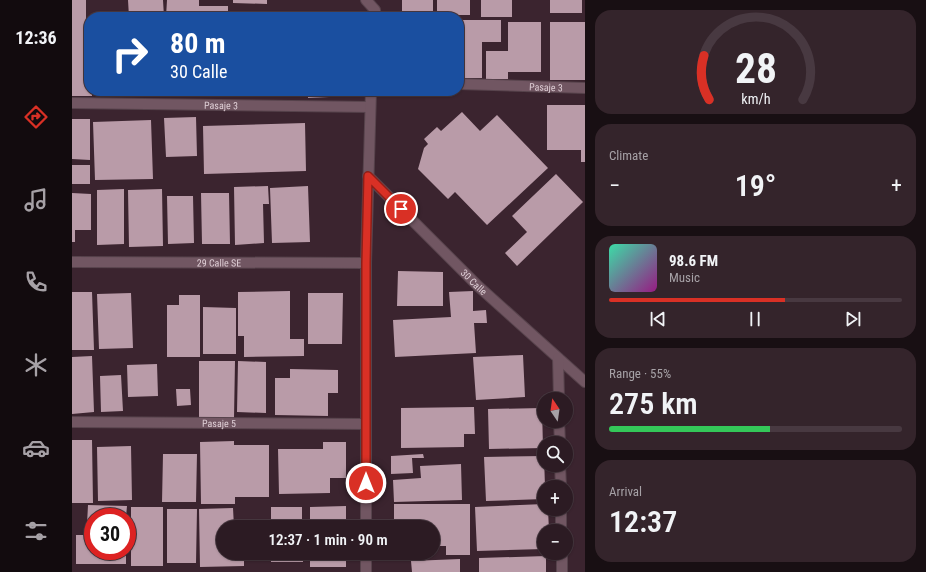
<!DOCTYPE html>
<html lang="en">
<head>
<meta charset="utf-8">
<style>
  body { margin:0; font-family:"Roboto Condensed",sans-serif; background:#34242b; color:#f1f3f6; height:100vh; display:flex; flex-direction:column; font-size:15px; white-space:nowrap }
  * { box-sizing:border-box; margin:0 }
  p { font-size:13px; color:#a6a1a6 }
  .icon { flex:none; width:22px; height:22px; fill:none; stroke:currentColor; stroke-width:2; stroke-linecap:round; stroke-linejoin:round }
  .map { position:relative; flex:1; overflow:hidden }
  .side { display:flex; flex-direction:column; gap:10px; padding:10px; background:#180f13; width:341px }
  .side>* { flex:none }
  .guide { position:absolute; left:12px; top:12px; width:380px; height:84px; border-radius:16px; box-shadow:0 1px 3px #0004,0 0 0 1px #483941; background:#1a4fa0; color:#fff; overflow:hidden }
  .needle { width:26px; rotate:347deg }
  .fabs { position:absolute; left:465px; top:392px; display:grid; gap:8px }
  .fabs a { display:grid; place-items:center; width:36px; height:36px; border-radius:50%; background:#2c1b23; box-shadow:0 1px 3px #0004,0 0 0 1px #483941; font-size:20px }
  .speed { position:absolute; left:12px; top:508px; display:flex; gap:8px; font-size:20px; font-weight:700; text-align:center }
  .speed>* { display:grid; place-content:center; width:52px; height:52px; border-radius:50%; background:#2c1b23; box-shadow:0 1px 3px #0004,0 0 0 1px #483941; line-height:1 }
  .speed .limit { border:6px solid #d22; background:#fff; color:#111 }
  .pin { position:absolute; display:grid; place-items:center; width:34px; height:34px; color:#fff; margin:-17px; border:2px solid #fff; border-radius:50%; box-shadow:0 1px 4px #0007 }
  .me { position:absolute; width:44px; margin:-22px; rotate:0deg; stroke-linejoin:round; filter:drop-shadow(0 0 3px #0008) }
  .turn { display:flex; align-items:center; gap:14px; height:84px; padding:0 20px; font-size:18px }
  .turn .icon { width:52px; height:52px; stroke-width:2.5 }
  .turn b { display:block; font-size:28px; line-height:34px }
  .big { font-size:30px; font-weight:600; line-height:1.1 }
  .side .card { flex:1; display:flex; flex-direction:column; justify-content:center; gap:6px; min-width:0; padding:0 14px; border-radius:16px; background:#34242b }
  .side .dial { align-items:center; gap:0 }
  .dial svg { height:104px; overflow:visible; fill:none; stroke:#483941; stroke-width:7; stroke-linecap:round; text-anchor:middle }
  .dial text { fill:#f1f3f6; stroke:none }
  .song { display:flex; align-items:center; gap:12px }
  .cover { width:48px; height:48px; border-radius:6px; background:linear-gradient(135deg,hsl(160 70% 55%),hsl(310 70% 35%)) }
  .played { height:4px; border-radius:2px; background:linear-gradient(90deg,#d93025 60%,#483941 60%) }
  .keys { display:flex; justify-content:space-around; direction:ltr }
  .heat { display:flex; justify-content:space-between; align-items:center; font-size:22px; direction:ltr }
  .charge { height:6px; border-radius:3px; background:linear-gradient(90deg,#34c759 55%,#483941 0) }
  .trip { position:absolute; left:144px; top:520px; width:224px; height:40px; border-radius:20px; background:#2c1b23; box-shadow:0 1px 3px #0004,0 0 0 1px #483941; font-weight:600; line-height:40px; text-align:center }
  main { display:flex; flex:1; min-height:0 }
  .menu { display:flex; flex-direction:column; width:72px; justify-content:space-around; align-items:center; background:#120b0e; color:#a6a1a6 }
  .menu .icon { width:28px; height:28px }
  .menu .current { color:#d93025 }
  .menu b { font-size:18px; color:#f1f3f6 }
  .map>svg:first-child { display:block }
</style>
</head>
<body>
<main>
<nav class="menu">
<b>12:36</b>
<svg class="icon current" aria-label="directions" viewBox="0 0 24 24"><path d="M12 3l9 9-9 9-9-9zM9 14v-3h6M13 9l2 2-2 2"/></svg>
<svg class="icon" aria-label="music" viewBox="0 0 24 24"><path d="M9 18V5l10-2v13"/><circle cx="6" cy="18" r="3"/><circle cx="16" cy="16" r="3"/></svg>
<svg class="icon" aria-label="phone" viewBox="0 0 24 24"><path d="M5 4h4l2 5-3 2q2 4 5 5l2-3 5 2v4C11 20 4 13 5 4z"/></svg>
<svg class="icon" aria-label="climate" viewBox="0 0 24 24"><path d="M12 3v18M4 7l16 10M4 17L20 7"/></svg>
<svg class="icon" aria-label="car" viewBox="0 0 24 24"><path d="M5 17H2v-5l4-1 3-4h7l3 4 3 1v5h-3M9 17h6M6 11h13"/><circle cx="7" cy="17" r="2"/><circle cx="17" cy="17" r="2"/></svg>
<svg class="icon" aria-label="filters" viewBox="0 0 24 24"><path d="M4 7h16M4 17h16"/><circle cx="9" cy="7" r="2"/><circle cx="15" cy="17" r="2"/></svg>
</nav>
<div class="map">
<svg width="513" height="572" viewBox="0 0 513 572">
  <rect width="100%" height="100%" fill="#3b242f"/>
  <path fill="#b99ba8" d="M0 0H14V34H17V91H20V96H0Z
    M56 0H91L92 17H57Z
    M95 0H127V6H156V17H94Z
    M161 0H195V4L161 3Z
    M330 0H361V14H330Z
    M365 0H398V15H365Z
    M409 0H440V17H409Z
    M478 0H510V13H478Z
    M387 20H429V42H410V78H393V72H387Z
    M436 22H469V72H436V79H414V51H436Z
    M478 22H513V80H478Z
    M24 91H54V95H24Z
    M60 91H93V94H60Z
    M236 91H278V96L236 98Z
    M475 105H513V162H509V150H475Z
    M390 112 408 131 425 115 476 168 415 225 383 192 376 199 346 169 352 148 356 144 352 139 365 127 369 131Z
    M124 117 125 156 94 157 92 118Z
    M0 119H18V160L0 159Z
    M79 120 81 179 23 180 21 122Z
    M233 123 234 171 132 174 131 126Z
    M0 165H18V184H0Z
    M484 174 511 202 445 266 433 253 455 232 440 216Z
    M196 186 197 204H191L192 243 163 245 162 187Z
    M236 186 238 242 200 243 198 188Z
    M52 189V244L25 245V190Z
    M90 189 91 246 57 247 56 190Z
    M0 193 19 194V230H3V242H0Z
    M129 193H157L158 244H130Z
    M95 196H121L122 243 96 244Z
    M326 271 371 272V306H325Z
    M218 291V339H232V356L172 357V336H166V292Z
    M401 291V311L414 310 415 323H402L404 353 323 357 321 320 379 317 377 292Z
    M0 292H20L22 350H0Z
    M59 293 61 348 27 349 25 294Z
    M236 293H271L270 344H236Z
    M107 295H128V357H95V305H107Z
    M131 307 164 308V354H131Z
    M451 355 453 397 404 400 401 357Z
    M20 356 22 412 0 414V357Z
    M127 361H163L162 418 127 417Z
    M166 361 194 362V413L165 412Z
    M85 364 86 396 56 397 55 365Z
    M218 369 266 370V393H256V416L203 415V378H218Z
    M49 375 51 411 29 412 28 376Z
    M104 389H118L119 405 105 406Z
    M402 407 403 434H392V447L329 448V408Z
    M470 408 471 448 417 449 416 409Z
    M0 440H20L21 503H0Z
    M162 441V445H197V497H163V504H129L128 442Z
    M251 442H274V478H258V493L207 494 206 449H251Z
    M59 446 60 500 26 501 25 447Z
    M91 454H125L124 502H90Z
    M351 454 352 458H340L341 473 319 474V456Z
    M472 456 473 487H472V499L414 501 412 457Z
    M389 464 390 500 322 502 321 480 349 478 348 466Z
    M322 504H398V555H374V546H361V527H322Z
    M472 504V509H476L477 531H472V549L405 551 403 507Z
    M16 505 55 506 54 517H21V524H15Z
    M274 506V527H238V507Z
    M59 507H91V566H59Z
    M199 507H230V527H199Z
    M161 508 162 527H151V553H172V566L128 567 127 509Z
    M95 509H125L124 563H95Z
    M4 535H21V551H54V564H4Z
    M199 553H231V562H199Z
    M238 553H274V567H238Z
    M474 556V572H407V558Z
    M388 559V572H340L339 561Z"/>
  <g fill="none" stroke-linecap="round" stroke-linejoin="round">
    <defs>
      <g id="service">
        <path id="s1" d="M387 84 513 88"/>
        <path id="s2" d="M0 103 298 107"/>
        <path id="s3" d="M0 422 294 424"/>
      </g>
      <g id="minor">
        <path d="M294 0 303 10V17"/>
        <path id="s4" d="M296 176 406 286 513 382"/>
        <path id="s5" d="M0 262 294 263"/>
        <path d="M486 358 487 399"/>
        <path d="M487 421 488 443"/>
        <path d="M488 465 489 487"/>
        <path d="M489 509V531"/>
        <path d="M294 527V263L299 91"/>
        <path d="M490 553V572"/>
        <path d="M294 572V553"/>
      </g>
    </defs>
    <use href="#service" stroke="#57434c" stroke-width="12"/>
    <use href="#minor" stroke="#57434c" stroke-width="12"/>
    <use href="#service" stroke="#715662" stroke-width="10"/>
    <use href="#minor" stroke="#715662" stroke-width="10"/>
  </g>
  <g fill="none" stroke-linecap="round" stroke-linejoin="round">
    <defs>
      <path id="route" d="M294 483V263L296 176 329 209"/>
    </defs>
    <use href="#route" stroke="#8d1f18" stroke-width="10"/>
    <use href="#route" stroke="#d93025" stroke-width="7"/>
  </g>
  <g text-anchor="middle" stroke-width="4" stroke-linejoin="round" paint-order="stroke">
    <g font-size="10" fill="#dfcfd6" stroke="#1c1116">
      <text dy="4" stroke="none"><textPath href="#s1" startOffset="87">Pasaje 3</textPath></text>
      <text dy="4" stroke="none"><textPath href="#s2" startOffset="149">Pasaje 3</textPath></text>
      <text dy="4" stroke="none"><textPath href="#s5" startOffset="147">29 Calle SE</textPath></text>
      <text dy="4" stroke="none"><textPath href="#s4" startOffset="150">30 Calle</textPath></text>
      <text dy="4" stroke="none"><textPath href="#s3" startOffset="147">Pasaje 5</textPath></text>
    </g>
  </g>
</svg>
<div class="fabs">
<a><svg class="needle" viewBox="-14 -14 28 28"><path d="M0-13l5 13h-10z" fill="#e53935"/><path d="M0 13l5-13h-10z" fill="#a6a1a6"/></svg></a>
<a><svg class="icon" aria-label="search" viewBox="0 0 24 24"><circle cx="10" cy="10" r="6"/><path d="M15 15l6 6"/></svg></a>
<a>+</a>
<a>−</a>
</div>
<div class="speed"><div class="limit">30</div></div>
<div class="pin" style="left:329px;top:209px;background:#d93025"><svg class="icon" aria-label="arrive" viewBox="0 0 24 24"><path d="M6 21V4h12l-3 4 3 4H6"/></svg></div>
<svg class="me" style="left:294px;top:483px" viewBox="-20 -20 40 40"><circle r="17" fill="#d93025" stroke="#fff" stroke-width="3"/><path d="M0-11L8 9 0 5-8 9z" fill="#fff"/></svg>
<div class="trip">12:37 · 1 min · 90 m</div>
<div class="guide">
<div class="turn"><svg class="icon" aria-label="right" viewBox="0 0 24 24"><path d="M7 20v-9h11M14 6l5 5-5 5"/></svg><div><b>80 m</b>30 Calle</div></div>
</div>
</div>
<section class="side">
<div class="card dial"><svg viewBox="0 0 100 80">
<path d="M14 69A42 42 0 1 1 86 69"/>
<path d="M14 69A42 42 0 0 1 10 35" stroke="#d93025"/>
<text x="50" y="56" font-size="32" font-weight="700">28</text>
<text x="50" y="72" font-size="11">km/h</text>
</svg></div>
<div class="card"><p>Climate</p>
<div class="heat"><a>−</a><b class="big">19°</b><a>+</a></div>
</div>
<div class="card">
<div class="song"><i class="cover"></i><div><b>98.6 FM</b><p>Music</p></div></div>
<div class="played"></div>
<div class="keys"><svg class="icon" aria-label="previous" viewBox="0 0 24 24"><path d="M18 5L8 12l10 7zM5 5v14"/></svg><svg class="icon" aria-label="pause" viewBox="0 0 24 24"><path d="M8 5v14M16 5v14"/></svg><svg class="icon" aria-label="next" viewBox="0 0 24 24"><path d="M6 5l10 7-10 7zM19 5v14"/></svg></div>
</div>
<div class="card"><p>Range · 55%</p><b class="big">275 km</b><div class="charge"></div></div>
<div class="card"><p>Arrival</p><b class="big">12:37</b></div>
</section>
</main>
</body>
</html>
